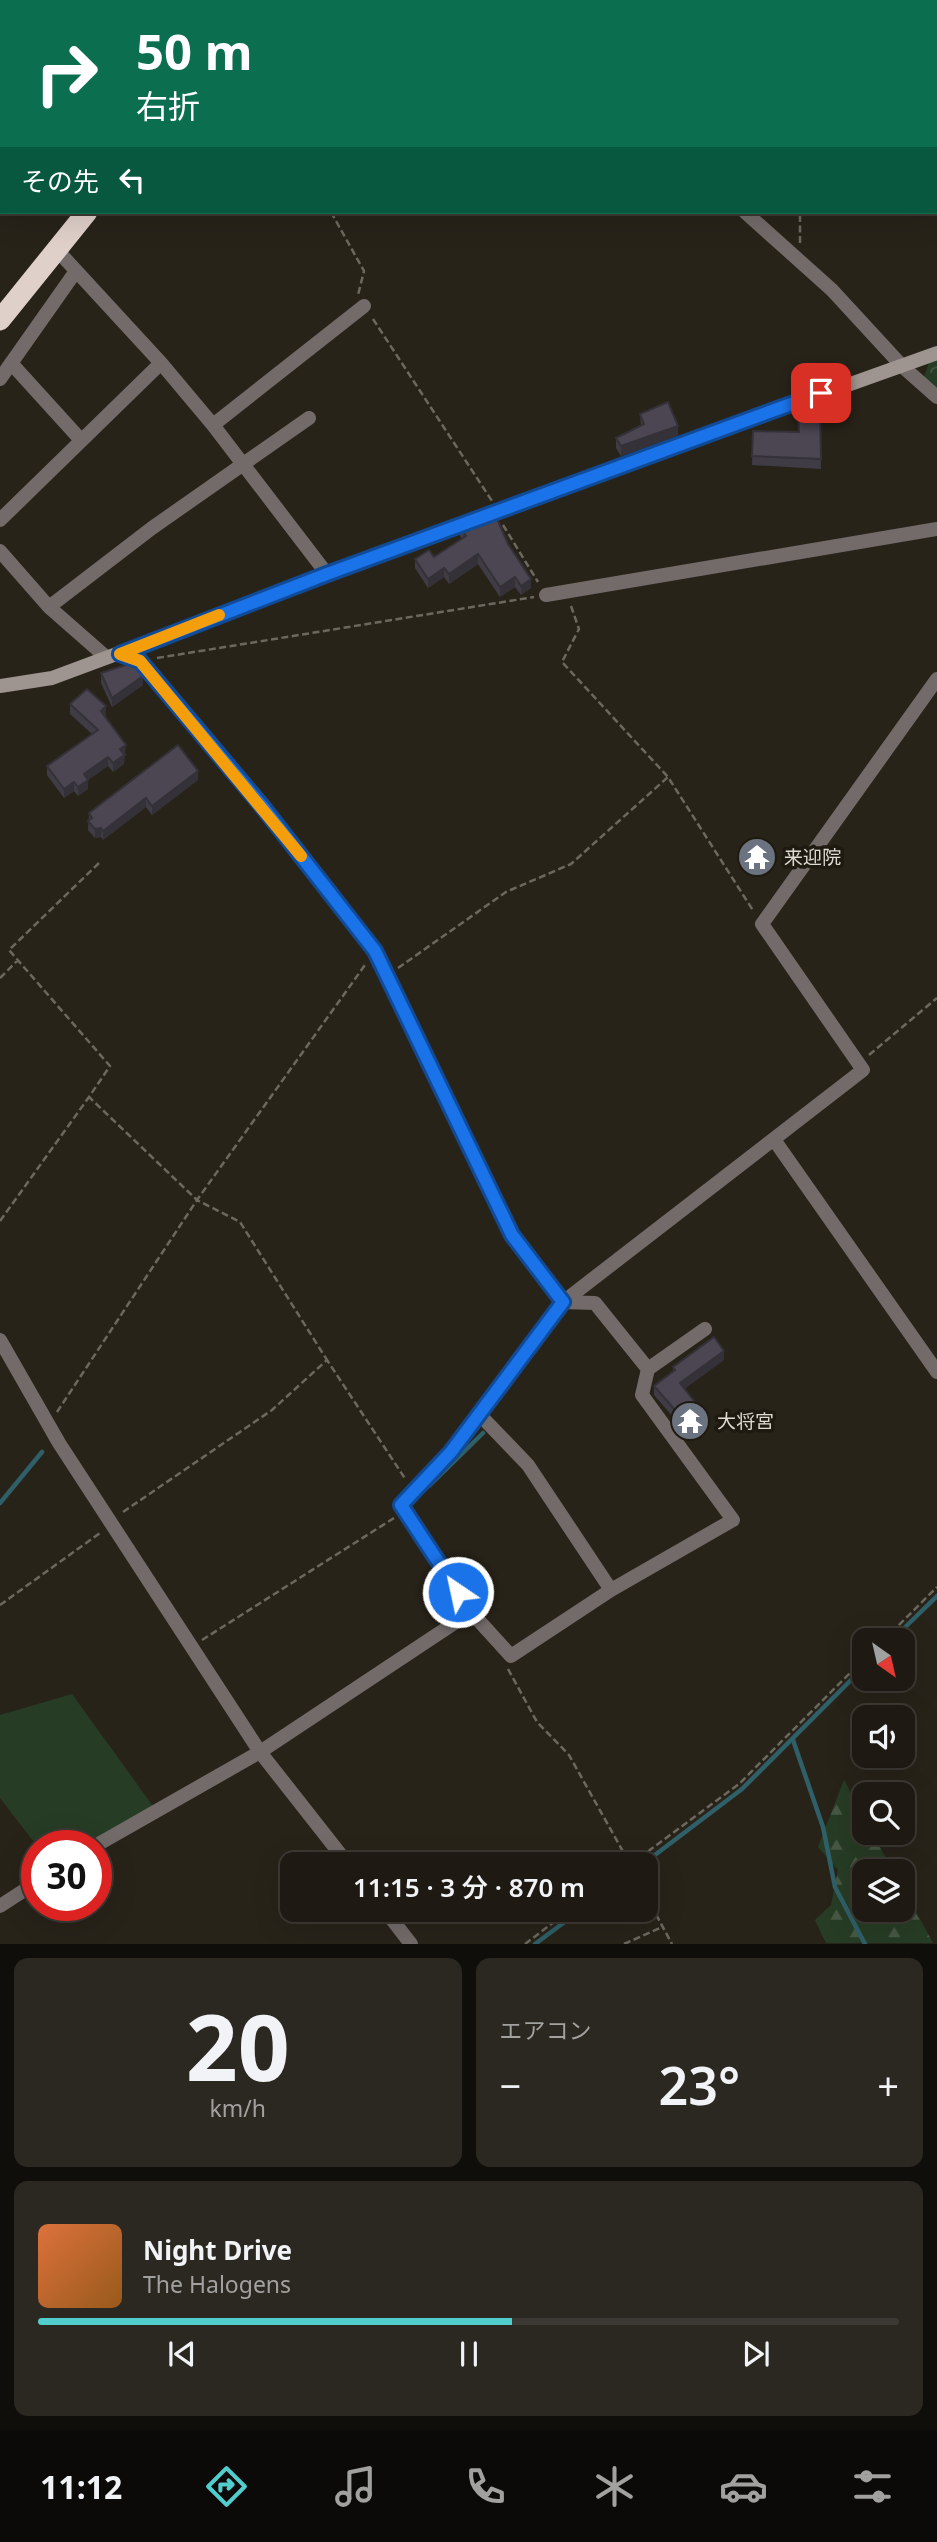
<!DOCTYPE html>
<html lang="ja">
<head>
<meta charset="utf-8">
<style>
  body { margin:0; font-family:"Noto Sans","Noto Sans JP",sans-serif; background:#2b2721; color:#f1f3f6; height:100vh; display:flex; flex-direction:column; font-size:26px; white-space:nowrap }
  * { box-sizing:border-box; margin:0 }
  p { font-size:23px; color:#a1a1a0 }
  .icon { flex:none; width:38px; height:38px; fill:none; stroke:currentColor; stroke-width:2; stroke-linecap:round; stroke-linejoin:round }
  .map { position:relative; height:1944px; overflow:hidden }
  .drawer { display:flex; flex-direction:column; gap:14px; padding:14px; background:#100e0a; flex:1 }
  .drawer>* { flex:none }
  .banner { position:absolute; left:0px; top:0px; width:938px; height:214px; box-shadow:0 7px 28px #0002,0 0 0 2px #3c3833; background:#0b6e4f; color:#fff; overflow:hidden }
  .needle { width:46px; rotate:146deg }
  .fabs { position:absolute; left:852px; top:1628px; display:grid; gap:14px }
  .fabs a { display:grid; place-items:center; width:63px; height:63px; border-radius:14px; background:#1e1a13; box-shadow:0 7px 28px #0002,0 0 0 2px #3c3833; font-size:35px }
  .speed { position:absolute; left:21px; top:1830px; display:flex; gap:14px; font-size:35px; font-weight:700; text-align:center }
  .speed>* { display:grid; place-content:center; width:91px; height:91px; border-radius:50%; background:#1e1a13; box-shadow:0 7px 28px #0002,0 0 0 2px #3c3833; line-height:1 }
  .speed .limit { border:10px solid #d22; background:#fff; color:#111 }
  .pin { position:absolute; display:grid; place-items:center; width:60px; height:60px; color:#fff; margin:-30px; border-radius:14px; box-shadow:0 4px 10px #0006 }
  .me { position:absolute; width:77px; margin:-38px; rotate:326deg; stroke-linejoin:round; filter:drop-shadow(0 0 5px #0008) }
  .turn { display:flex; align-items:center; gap:24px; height:147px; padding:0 21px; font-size:32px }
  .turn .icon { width:91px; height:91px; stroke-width:2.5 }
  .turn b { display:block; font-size:49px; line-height:60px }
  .then { display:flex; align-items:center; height:66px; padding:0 21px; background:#0003; gap:14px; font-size:26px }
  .big { font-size:52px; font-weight:600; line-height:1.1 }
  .drawer .card { flex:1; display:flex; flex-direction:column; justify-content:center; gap:10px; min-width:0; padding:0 24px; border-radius:14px; background:#2b2721 }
  .drawer .dial { align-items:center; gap:0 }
  .dial b { font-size:91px; line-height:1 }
  .song { display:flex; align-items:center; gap:21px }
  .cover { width:84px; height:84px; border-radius:10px; background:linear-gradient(135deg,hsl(20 70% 55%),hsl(30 70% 35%)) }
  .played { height:7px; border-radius:4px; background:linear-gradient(90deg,#52cdce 55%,#3c3833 55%) }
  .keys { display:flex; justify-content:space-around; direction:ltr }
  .heat { display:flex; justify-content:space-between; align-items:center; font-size:38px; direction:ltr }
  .drawer .tiles { flex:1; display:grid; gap:14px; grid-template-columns:1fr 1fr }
  .card:last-child { grid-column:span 2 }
  .trip { position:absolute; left:280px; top:1852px; width:378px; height:70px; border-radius:14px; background:#1e1a13; box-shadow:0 7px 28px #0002,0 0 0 2px #3c3833; font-weight:600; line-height:70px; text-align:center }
  .menu { display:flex; height:112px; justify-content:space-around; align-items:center; background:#0c0a08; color:#a1a1a0 }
  .menu .icon { width:49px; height:49px }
  .menu .selected { color:#52cdce }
  .menu b { font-size:32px; color:#f1f3f6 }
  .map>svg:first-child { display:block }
</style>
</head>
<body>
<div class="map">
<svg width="937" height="1944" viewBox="0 0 937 1944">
  <defs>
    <pattern id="forest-firs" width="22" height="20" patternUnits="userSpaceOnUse" patternTransform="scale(1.75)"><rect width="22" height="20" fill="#273c24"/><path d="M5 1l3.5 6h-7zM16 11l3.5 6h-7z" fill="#465843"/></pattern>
    <pattern id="park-crowns" width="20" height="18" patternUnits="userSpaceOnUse" patternTransform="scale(1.75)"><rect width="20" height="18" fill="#273c24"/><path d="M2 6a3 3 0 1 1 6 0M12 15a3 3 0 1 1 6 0" fill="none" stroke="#465843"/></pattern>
  </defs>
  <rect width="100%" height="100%" fill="#282319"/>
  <path fill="url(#forest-firs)" d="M844 1780 864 1818V1832H872L893 1871H864V1909H903V1888L933 1943H826L815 1920 831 1905 838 1870 818 1847Z"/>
  <path fill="url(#park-crowns)" d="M937 360V392L923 380 929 363Z"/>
  <path fill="#273c24" d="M72 1694 155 1809 95 1846H37L0 1798V1715Z"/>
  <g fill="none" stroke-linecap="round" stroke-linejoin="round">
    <path stroke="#2f5f68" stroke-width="4.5" d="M429 1486 483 1433
      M0 1503 42 1452
      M892 1640 937 1596
      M793 1740 823 1827 835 1887 865 1944
      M643 1864 742 1789 864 1667
      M535 1944 582 1909"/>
    <path stroke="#6c685f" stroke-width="2.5" stroke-dasharray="7 3.5" stroke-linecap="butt" d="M917 0 920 2
      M846 2 847 0
      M936 10H937
      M331 212 364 271 358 295
      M800 243V212
      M373 319 492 501
      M503 525 538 582
      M571 606 579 629 562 662 668 777 754 912
      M157 658 534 597
      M99 863 9 950 110 1066 89 1097 197 1200 240 1222 327 1360
      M398 968 506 892 571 864 668 777
      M0 978 18 960
      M869 1055 937 998
      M0 1221 89 1097
      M57 1412 197 1200 365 965
      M123 1512 272 1410 327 1360 406 1480
      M0 1605 100 1533
      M202 1640 394 1518
      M884 1640 937 1587
      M508 1669 537 1722 569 1755 630 1864
      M631 1864 739 1784 864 1659
      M646 1896 672 1944
      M525 1944 571 1909
      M624 1944 660 1928"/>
    <path stroke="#726b69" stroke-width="14" d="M502 0 503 2
      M745 212 832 290 902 366 937 397
      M57 250 161 363 213 425 327 574
      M11 363 80 439
      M0 379 76 271
      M213 425 364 306
      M0 520 161 363
      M0 551 49 607 106 657
      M546 595 937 529
      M49 607 152 528 309 418
      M775 1141 937 1372
      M512 1235 563 1302 595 1303 648 1369 642 1395 733 1520 611 1590 511 1656 471 1612 401 1505 451 1452 563 1302 863 1070 762 924 937 679
      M0 1340 59 1443 260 1752 348 1864
      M648 1369 705 1329
      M480 1415 528 1465 611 1590
      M95 1846 260 1752 471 1612
      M0 1906 37 1882
      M384 1909 411 1944"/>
    <path stroke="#9e9490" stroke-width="14" d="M120 654 140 661 262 806 375 951 512 1235
      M0 686 52 678 610 470 937 353"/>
    <path stroke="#e0d0ca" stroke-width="21" d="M247 2 249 0
      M0 320 87 212"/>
    <path stroke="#a29e96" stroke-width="4.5" stroke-dasharray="10 5" stroke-linecap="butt" d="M98 2 99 0
      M0 128 2 125"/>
  </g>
  <path fill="#403c46" d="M820 412 821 469 752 465 753 431 798 432Z
    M640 414 678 436 621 456 616 448V438L641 426Z
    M460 527 508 544 531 588 521 595 515 587 500 597 478 564 449 584 444 577 428 588 415 568V559L434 557 462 539 460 536Z
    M101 673 143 685 112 707 101 683Z
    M70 704 106 716H105L126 755 124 756V764L113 772 108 766 88 780V789L78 796 74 791 64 798 47 775V766L92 734 70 714Z
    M198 780 152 815 146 807 103 840 101 837 95 838 88 830 89 813Z
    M724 1360 684 1389 703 1422 688 1434 654 1395V1386L673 1372V1367Z"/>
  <path fill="#343139" d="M678 426V436L621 456V446Z
    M478 554V564L449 584V574Z
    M444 568V577L428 588V579Z
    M515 577V587L500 597V587Z
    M531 579V588L521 595V586Z
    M143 676V685L112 707V698Z
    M106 706V716L101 720V711Z
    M126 745 124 764 113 772V763L120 749Z
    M108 757V766L88 780V789L78 796V787L84 774Z
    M198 771V780L152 815V806Z
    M74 782V791L64 798V789Z
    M146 798V807L103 840V831Z
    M101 828V837L95 838V829Z
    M724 1351V1360L680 1392V1383Z
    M703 1413V1422L688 1434V1425Z"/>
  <path fill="#4b4651" stroke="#343139" stroke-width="2" d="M668 402 678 426 621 446 616 438 644 424 640 414Z
    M820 412 821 459 752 456 753 431 799 432 798 413Z
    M495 514 508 544 531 579 521 586 515 577 500 587 478 554 449 574 444 568 428 579 415 559 429 550 434 557 466 536 460 527Z
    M135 662 143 676 112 698 101 673Z
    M87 689 106 706 101 711 126 745 120 749 124 755 113 763 108 757 84 774 88 780 78 787 74 782 64 789 47 766 98 730 70 704Z
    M178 745 198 771 152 806 146 798 103 831 101 828 95 829 88 821 92 818 89 813Z
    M714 1337 724 1351 680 1383 703 1413 688 1425 654 1386 675 1370 673 1367Z"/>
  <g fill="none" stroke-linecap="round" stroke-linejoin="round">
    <defs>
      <path id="route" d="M458 1592 401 1505 451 1452 563 1302 512 1235 375 951 262 806 140 661 120 654 327 574 821 393"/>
    </defs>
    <use href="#route" stroke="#114b97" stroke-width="18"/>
    <use href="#route" stroke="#1a73e8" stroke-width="12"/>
    <path stroke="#f59e0b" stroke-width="12" d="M219 615 120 654 140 661 301 856"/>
  </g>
  <defs>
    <symbol id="temple-disc" viewBox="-11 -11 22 22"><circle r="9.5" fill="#6b7280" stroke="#1f1a10"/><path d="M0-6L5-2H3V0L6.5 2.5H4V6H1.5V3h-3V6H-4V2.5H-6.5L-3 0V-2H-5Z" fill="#fff"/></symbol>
  </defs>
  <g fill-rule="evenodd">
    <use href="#temple-disc" x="735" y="835" width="44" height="44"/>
    <use href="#temple-disc" x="668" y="1399" width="44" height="44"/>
  </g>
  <g text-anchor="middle" stroke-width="7" stroke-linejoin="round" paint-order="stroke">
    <g font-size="19" fill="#dddad3" stroke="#1f1a10" text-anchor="start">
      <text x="784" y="864">来迎院</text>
      <text x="717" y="1428">大将宮</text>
    </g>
  </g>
</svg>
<div class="fabs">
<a><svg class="needle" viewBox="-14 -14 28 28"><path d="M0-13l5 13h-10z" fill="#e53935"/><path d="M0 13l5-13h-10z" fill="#a1a1a0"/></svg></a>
<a><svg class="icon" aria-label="sound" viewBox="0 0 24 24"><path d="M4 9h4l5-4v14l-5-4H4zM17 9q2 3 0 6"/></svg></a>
<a><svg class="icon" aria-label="search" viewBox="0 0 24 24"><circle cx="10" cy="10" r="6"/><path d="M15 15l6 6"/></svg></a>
<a><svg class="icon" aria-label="layers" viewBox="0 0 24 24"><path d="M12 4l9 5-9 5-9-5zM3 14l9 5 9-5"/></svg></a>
</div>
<div class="speed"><div class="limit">30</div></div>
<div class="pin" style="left:821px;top:393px;background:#d93025"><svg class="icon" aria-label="arrive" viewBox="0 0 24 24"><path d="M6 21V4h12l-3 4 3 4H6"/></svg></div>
<svg class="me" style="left:458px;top:1592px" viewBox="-20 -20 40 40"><circle r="17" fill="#1a73e8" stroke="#fff" stroke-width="3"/><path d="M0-11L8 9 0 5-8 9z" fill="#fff"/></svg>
<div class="trip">11:15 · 3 分 · 870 m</div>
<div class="banner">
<div class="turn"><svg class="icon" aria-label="right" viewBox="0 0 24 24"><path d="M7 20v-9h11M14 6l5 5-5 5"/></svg><div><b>50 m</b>右折</div></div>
<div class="then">その先<svg class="icon" aria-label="left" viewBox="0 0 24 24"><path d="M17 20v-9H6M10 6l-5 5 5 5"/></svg></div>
</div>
</div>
<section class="drawer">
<div class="tiles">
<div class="card dial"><b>20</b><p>km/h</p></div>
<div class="card"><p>エアコン</p>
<div class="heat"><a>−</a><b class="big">23°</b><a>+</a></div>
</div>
<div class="card">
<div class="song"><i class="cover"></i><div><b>Night Drive</b><p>The Halogens</p></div></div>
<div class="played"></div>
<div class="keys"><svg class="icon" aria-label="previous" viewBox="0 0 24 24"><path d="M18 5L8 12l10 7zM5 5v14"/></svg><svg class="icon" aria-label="pause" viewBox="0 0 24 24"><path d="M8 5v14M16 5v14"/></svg><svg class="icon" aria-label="next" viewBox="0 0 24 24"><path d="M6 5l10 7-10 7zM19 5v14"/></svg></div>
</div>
</div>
</section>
<nav class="menu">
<b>11:12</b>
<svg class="icon selected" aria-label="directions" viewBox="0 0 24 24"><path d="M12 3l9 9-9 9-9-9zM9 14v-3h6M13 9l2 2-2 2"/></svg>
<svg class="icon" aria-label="music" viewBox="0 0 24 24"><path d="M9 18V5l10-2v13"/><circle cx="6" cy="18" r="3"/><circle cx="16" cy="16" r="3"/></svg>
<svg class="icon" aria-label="phone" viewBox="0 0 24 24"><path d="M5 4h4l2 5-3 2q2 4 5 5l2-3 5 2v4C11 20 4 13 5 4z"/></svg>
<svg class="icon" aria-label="climate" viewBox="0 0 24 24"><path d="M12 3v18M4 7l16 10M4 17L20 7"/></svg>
<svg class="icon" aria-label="car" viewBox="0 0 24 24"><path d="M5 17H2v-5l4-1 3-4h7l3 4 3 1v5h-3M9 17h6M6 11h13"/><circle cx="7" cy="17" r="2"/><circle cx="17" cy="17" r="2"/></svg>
<svg class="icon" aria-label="filters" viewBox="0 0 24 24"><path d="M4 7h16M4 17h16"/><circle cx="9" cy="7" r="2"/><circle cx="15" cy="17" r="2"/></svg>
</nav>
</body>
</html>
